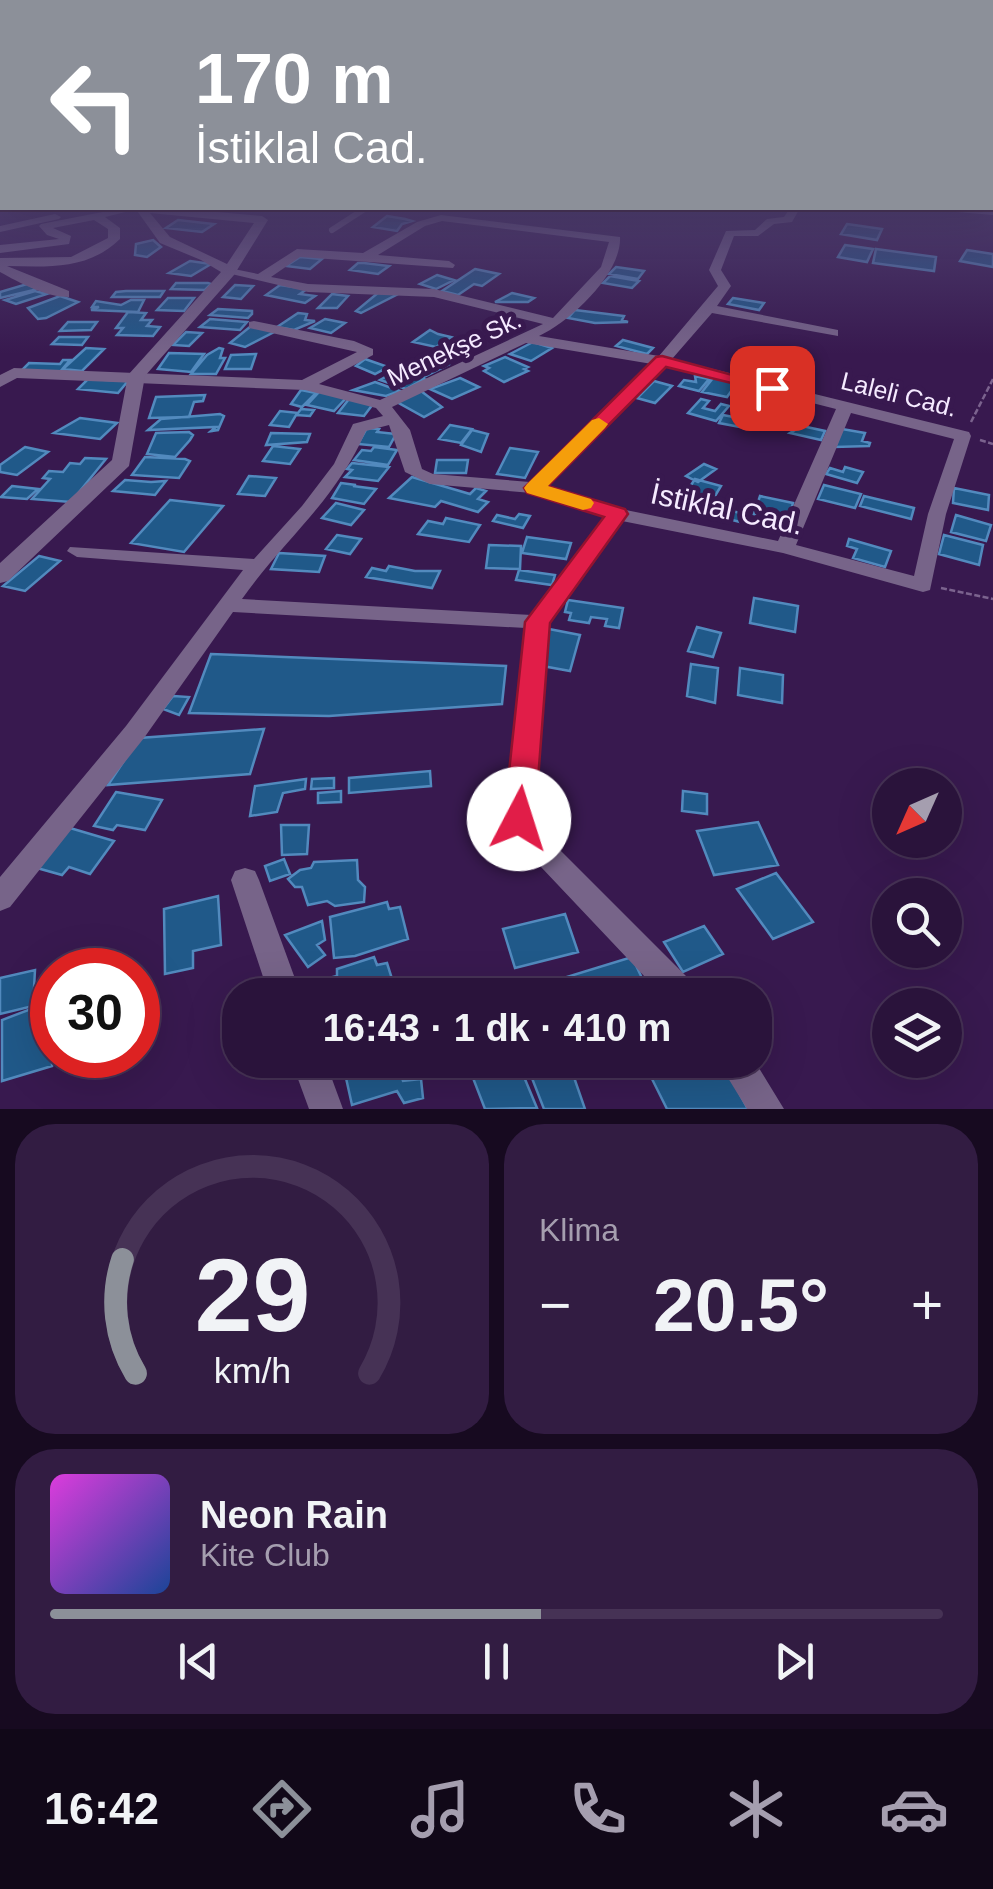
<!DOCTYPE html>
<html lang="tr">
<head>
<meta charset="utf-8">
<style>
  body { margin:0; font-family:Helvetica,sans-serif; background:#321c42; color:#f1f3f6; height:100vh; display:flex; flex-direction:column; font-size:38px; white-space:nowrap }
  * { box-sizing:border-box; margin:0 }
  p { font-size:32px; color:#a59eaf }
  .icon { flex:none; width:55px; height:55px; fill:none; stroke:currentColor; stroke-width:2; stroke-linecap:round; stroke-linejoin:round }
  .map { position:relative; height:1109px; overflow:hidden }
  .side { display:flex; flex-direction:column; gap:15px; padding:15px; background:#170a20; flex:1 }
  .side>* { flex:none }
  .banner { position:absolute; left:0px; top:0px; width:995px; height:210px; box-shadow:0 10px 40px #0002,0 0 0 2px #463255; background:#8c9099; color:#fff; overflow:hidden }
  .needle { width:65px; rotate:225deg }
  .fabs { position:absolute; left:872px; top:768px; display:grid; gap:20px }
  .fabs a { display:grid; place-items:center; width:90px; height:90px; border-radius:50%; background:#2a133b; box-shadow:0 10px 40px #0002,0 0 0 2px #463255; font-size:50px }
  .speed { position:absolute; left:30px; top:948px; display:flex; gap:20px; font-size:50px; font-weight:700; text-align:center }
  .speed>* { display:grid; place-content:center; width:130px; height:130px; border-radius:50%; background:#2a133b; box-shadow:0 10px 40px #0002,0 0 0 2px #463255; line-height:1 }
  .speed .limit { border:15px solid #d22; background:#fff; color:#111 }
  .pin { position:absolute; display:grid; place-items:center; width:85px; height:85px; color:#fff; margin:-42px; border-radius:20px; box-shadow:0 5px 15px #0006 }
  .me { position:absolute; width:110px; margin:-55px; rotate:5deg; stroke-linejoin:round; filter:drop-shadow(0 0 8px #0008) }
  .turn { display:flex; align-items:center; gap:35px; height:210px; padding:0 30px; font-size:45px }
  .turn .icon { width:130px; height:130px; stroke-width:2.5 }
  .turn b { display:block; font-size:70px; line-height:85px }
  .big { font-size:75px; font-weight:800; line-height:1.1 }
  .side .tile { flex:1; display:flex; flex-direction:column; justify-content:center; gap:15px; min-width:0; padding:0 35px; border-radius:40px; background:#321c42 }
  .side .dial { align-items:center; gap:0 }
  .dial svg { height:260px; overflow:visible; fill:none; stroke:#463255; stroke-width:7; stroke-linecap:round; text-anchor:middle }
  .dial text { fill:#f1f3f6; stroke:none }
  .song { display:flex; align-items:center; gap:30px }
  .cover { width:120px; height:120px; border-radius:15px; background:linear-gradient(135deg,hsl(300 70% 55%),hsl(220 70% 35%)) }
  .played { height:10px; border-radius:5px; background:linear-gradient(90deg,#8c9099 55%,#463255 55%) }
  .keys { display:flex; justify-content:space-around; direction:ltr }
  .heat { display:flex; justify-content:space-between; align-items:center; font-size:55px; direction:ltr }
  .side .tiles { flex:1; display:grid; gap:15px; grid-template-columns:1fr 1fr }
  .tile:last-child { grid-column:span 2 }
  .trip { position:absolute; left:222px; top:978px; width:550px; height:100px; border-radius:40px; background:#2a133b; box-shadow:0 10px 40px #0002,0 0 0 2px #463255; font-weight:800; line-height:100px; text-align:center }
  .menu { display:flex; height:160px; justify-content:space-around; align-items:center; background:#110818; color:#a59eaf }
  .menu .icon { width:70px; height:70px }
  .menu .selected { color:#8c9099 }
  .menu b { font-size:45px; color:#f1f3f6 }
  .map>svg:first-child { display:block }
</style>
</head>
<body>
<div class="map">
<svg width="993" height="1109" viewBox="0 0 993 1109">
  <rect width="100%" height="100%" fill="#38194f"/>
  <path fill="#205989" stroke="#528abe" stroke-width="2.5" d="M387 216 405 219 412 221 402 224 397 231 373 227Z
    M178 220 214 224 202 232 166 228Z
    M847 224 882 229 877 240 841 234Z
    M153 240 161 247 147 257 135 255 136 244Z
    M845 245 873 249 867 262 838 257Z
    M876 249 936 257 934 271 873 263Z
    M967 250 993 254V267L960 261Z
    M300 257 322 259 310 269 286 266Z
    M190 261 211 264 191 276 169 273Z
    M358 263H364L389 266 378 274 350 270Z
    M616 267 644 271 638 279 609 274Z
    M475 269 499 274 482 286 474 284 458 295 442 291Z
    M437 275 454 280 436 289 420 284Z
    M610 276 639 281 632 288 603 283Z
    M176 283H208L211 284 205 290 171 289Z
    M27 284 38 289 0 298V292Z
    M235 285 253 286 241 299 223 297Z
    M280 285 307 289 300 294 315 296 305 303 266 295Z
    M35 291 47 294 16 304 5 300Z
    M126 291H164L160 297H112L116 292Z
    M379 292 398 294 361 313 356 311Z
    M512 293 534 298 528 302H495Z
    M332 294 348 296 337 308H318Z
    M60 296 78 302 46 318 38 319 28 308Z
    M168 298H194L184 311 157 310Z
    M733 298 764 303 759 310 728 304Z
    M131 300H144L138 312 91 310 99 307H92L96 301 121 305Z
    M218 309 252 311V314L248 318 210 315Z
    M575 310 624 316 622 320 628 322 595 323 568 318Z
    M128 312 146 313 141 320H152L147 326 160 327 153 336 117 335 123 328H116Z
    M298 313 307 314 305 320 315 321 294 330 277 327Z
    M210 319 247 322 240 330 200 327Z
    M325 319 345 323 331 333 310 328Z
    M68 322H97L91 330 60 331Z
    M251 326 276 331 245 347 230 343Z
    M430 330 438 334 451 337 436 347 413 342Z
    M186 332 202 333 189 346 173 345Z
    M59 337H88L82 345 52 344Z
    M623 340 653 348 647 354 616 346Z
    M533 342 552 348 531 361 510 354Z
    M86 348 104 349 82 371 63 369Z
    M219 348 223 349 220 358H225L216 374H191L207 355Z
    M169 353 204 354 191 372 158 369Z
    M256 354 251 369H225L231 355Z
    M505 357 528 367 524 369 528 371 504 382 484 371 489 368 484 366Z
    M365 359 388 367 375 374 356 366Z
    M433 359 448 365 424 377 405 372Z
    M63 360H70L59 373 20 372 29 363 60 364Z
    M396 371 424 379 406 389 380 380Z
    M695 376 709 379 699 391 679 386 684 380 696 382Z
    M460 378 479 387 452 399 430 389Z
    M713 378 737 383 727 397 702 392Z
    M88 379 128 381 118 393 78 389Z
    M654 381 672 386 655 403 637 398Z
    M375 382 400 391 386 396 353 390Z
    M301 390 316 393 302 407 291 404Z
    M320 391 347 397 334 411 307 405Z
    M421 391 442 407 424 417 397 402Z
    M205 395 203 401 194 402 189 417 149 418 156 397Z
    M349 399 373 404 364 416 338 413Z
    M701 399 709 401 703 408 715 411 721 404 729 406 716 421 688 413Z
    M301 409 314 410 310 416 296 415 289 427 270 425 280 411 298 413Z
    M220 414 224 416 218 430 211 431 216 427 148 430 161 419Z
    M723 415 754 421 751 429 719 423Z
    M80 418 117 423 100 439 54 433Z
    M450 425 472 429 461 443 439 439Z
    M802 426 825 431 821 440 790 433Z
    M367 428 379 429 377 432 396 434 389 447 358 444Z
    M842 429 865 433 862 441 870 443 869 446 835 447Z
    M472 430 488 434 481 452 461 445Z
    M189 432 193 435 190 440 175 457 147 454 156 433Z
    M271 433 310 434 307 442 266 445Z
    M273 446 300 449 290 464 263 461Z
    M25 447 48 452 17 475 0 472V465Z
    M374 447 397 450 388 465 354 460 362 450 371 451Z
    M510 448 538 452 525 478 497 474Z
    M145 457 185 459 190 461 179 478 132 475Z
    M85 458 106 459 71 502 32 499 50 479 43 478 49 471 63 472 70 463 80 464Z
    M437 460H468L466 473H435Z
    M352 463 389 467 378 481 345 477 352 470 347 469Z
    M704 464 716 469 698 482 686 476Z
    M845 467 863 472 857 483 826 474 830 468 843 472Z
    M249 476 276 478 265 496 238 494Z
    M412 477 470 494 476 488 486 491 478 499 488 502 478 512 441 501 435 507 389 498Z
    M695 479 721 486 709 506 682 499Z
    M125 480 151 482 166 481 155 495 113 491Z
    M341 483 356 485 353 486 376 489 364 504 332 498Z
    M824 485 861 494 855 508 818 499Z
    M12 486 38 489 27 499 1 497Z
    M954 488 989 495 988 510 953 503Z
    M760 496 793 503 786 526 764 521 766 517 754 514Z
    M864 496 914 508 911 519 860 506Z
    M170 500 223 506 184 552 131 543Z
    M336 503 364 510 351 525 322 518Z
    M717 507 744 514 740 522 713 515Z
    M519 514 530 516 523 528 493 521 497 515 515 519Z
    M956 515 991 525 986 541 951 532Z
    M446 518 480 525 469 542 418 534 428 521 443 524Z
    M337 535 361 539 350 554 326 549Z
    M944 535 983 545 979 565 939 554Z
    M527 537 571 543 566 559 522 553Z
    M849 539 891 551 885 567 853 558 857 549 847 546Z
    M489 545 521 546 520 569 486 568Z
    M279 553 325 556 319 572 271 569Z
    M39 556 60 561 25 591 3 586Z
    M389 566 415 571H440L432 588 366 577 372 568 386 571Z
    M519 570 555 575 552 585 516 580Z
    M754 598 798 606 795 632 750 623Z
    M568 600 623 608 619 628 605 626 607 619 591 617 589 623 569 620 571 613 565 612Z
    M697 627 721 633 713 657 688 651Z
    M549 629 580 635 570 671 537 665Z
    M211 654 506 666 502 704 329 716 189 713Z
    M691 664 718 668 715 703 687 696Z
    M740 668 783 675 782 703 738 695Z
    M173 696 189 697 179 715 163 709Z
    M264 729 250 774 108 785 139 738Z
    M430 771 431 786 349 793V778Z
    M334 778V788L311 789 312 779Z
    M306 779 305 789 283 793 277 812 250 816 255 786Z
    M341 791V802L318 803V793Z
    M683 791 707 794V814L682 811Z
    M116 792 162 800 145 830 117 825 113 830 94 826Z
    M758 822 778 865 714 875 697 831Z
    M281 825H309L307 854 282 855Z
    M70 828 114 841 90 874 69 867 62 875 37 868Z
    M284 859 290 874 270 881 265 866Z
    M357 860 358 880 365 887 364 902 335 906 327 901 308 905 302 887H295L288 879 300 870 311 868 314 862Z
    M776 873 813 922 773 939 737 889Z
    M218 896 221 945 193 951V968L165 974 164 909Z
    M387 902 389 909 400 907 408 939 355 956 334 958 330 917Z
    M565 914 578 952 515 968 503 929Z
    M322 921 325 940 317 945 325 955 308 967 285 935Z
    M704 926 723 954 683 972 664 942Z
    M374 957 377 965 387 963 393 982 377 989 378 995H321L317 981 337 976V969Z
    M632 957 650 995H508Z
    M35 970 33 1006 0 1014V978Z
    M52 1001V1066L2 1081V1020Z
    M342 1060H396L403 1081 421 1079 423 1098 404 1103 397 1091 352 1105Z
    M517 1060 537 1108 485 1109 473 1078Z
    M549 1060H568L585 1109H544L528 1068Z
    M693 1060H721L748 1109H667L651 1077Z"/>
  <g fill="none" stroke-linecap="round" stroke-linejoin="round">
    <path stroke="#7b638e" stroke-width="2.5" stroke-dasharray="6 2.5" stroke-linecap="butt" d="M971 422 993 379
      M980 440 993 444
      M941 588 993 599"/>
    <path stroke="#776489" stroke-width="6" d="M332 230 366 208"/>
    <path fill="#776489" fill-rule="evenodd" d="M123 208H142L105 217 120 228V239C88 270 49 267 7 266L69 291V297C46 297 20 283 0 272V258L71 257 108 238V229L94 220 53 228 71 236 69 244 0 253V245L59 239 47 235 39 226 41 224Z
      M214 208 196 214 191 211 197 208Z
      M790 208H800L792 222 774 224 758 236H734L721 270 731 286 717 306 838 330V336L712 313 672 359 969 432 971 436 946 514 930 590 923 592 783 553 622 521 549 623 533 816 561 851 694 984 699 995H662L541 867 506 819 526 628 233 612 144 738 10 907 0 911V877L126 726 243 570 77 557 67 551 70 547 254 559 302 506 334 464 353 424 383 416 376 408 305 390 17 378 0 387V375L14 368 302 380 357 352 249 328V322L254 321 354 341 373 349V355L319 384 380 400 543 324 434 297 308 292 223 272 229 268 258 274 297 249 363 253 417 222 441 215 620 237C622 273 571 321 539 336L659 356 718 286 709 270 726 231 755 230 767 219 784 217ZM442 221 609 242 601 267 553 318 434 289 308 284 271 277 300 257 453 268 455 265 449 261 378 255 425 226ZM526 343 652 364 530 482 433 474 422 469 410 430 392 407ZM666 366 836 409 778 541 621 509 546 486ZM851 413 954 439 928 514 914 576 796 545ZM389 425 405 472 430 484 532 493 605 516 532 615 242 599C285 538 334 503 366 431Z
      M940 208 993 209V215L945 211Z
      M55 214 61 217 59 219 0 232V226Z
      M245 868 255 871 259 880 301 995H269L231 880 235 871Z
      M291 1060H325L343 1109H309Z
      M717 1060H754L784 1109H747Z"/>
    <path fill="#776489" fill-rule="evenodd" d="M135 208H173L262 216 268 220 234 275 145 376 129 466 8 581 0 583V563L112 460 128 375 221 272 201 260 160 243ZM150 213 254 223 227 264 170 237Z"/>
  </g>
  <linearGradient id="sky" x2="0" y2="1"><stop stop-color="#1f0e2b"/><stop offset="0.56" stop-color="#4d3e6e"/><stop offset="1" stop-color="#4d3e6e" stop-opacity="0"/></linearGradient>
  <rect width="993" height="354" fill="url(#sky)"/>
  <path fill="#e11d48" stroke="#92132f" stroke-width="2.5" d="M662 356 781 388 772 393 666 367 548 486 625 509 628 514 550 623 535 819 530 828 519 831 508 828 504 819 525 622 604 517 527 493 524 488 656 357Z"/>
  <path fill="#f59e0b" d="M599 418 608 424 605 428 548 486 591 499 594 503 591 508 583 510 527 493 524 488 527 484 592 420Z"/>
  <g text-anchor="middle" stroke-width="10" stroke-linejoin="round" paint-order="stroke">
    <g font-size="25" fill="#f5eaff" stroke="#38194f">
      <text transform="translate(454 348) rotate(-25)" y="9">Menekşe Sk.</text>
      <text transform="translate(899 394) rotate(14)" y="9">Laleli Cad.</text>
    </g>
    <g font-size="30" fill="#f5eaff" stroke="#38194f">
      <text transform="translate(727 509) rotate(12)" y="10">İstiklal Cad.</text>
    </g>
  </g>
</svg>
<div class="fabs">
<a><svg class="needle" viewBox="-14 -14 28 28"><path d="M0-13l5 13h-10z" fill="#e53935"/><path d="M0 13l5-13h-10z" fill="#a59eaf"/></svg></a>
<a><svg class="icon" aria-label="search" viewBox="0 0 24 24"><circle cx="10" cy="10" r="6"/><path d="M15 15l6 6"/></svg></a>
<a><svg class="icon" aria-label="layers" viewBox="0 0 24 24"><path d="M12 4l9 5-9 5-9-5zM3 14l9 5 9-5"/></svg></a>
</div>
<div class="speed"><div class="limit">30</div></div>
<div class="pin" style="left:772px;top:388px;background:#d93025"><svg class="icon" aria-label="arrive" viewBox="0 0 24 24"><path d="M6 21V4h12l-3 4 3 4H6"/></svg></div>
<svg class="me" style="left:519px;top:819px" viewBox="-20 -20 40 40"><circle r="19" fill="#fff"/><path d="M0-13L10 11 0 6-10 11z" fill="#e11d48"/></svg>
<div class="trip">16:43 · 1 dk · 410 m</div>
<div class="banner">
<div class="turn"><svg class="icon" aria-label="left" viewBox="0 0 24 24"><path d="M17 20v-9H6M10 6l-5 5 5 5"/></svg><div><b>170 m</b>İstiklal Cad.</div></div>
</div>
</div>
<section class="side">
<div class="tiles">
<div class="tile dial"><svg viewBox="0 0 100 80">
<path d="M14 69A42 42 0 1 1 86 69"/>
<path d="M14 69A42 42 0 0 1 10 34" stroke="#8c9099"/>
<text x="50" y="56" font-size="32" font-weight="700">29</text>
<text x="50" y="72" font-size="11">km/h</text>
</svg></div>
<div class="tile"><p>Klima</p>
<div class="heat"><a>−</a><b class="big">20.5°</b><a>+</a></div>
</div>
<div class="tile">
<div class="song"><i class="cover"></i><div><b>Neon Rain</b><p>Kite Club</p></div></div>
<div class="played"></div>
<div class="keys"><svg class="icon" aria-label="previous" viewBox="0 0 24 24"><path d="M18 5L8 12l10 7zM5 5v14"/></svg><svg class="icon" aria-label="pause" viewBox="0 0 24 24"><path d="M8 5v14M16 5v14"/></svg><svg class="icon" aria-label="next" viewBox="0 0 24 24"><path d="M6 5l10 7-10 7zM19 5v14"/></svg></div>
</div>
</div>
</section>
<nav class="menu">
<b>16:42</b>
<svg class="icon selected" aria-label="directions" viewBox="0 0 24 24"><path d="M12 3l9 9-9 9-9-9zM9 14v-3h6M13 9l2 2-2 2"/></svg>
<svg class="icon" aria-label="music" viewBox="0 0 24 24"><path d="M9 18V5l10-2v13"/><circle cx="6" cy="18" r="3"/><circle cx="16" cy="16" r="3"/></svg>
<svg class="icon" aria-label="phone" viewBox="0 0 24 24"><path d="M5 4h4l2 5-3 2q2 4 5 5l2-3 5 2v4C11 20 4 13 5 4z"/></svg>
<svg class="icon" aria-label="climate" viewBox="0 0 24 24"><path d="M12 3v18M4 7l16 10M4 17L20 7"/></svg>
<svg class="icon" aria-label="car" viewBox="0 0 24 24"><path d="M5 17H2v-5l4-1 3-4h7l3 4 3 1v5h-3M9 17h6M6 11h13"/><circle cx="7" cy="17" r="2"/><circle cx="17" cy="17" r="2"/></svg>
</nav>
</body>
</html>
